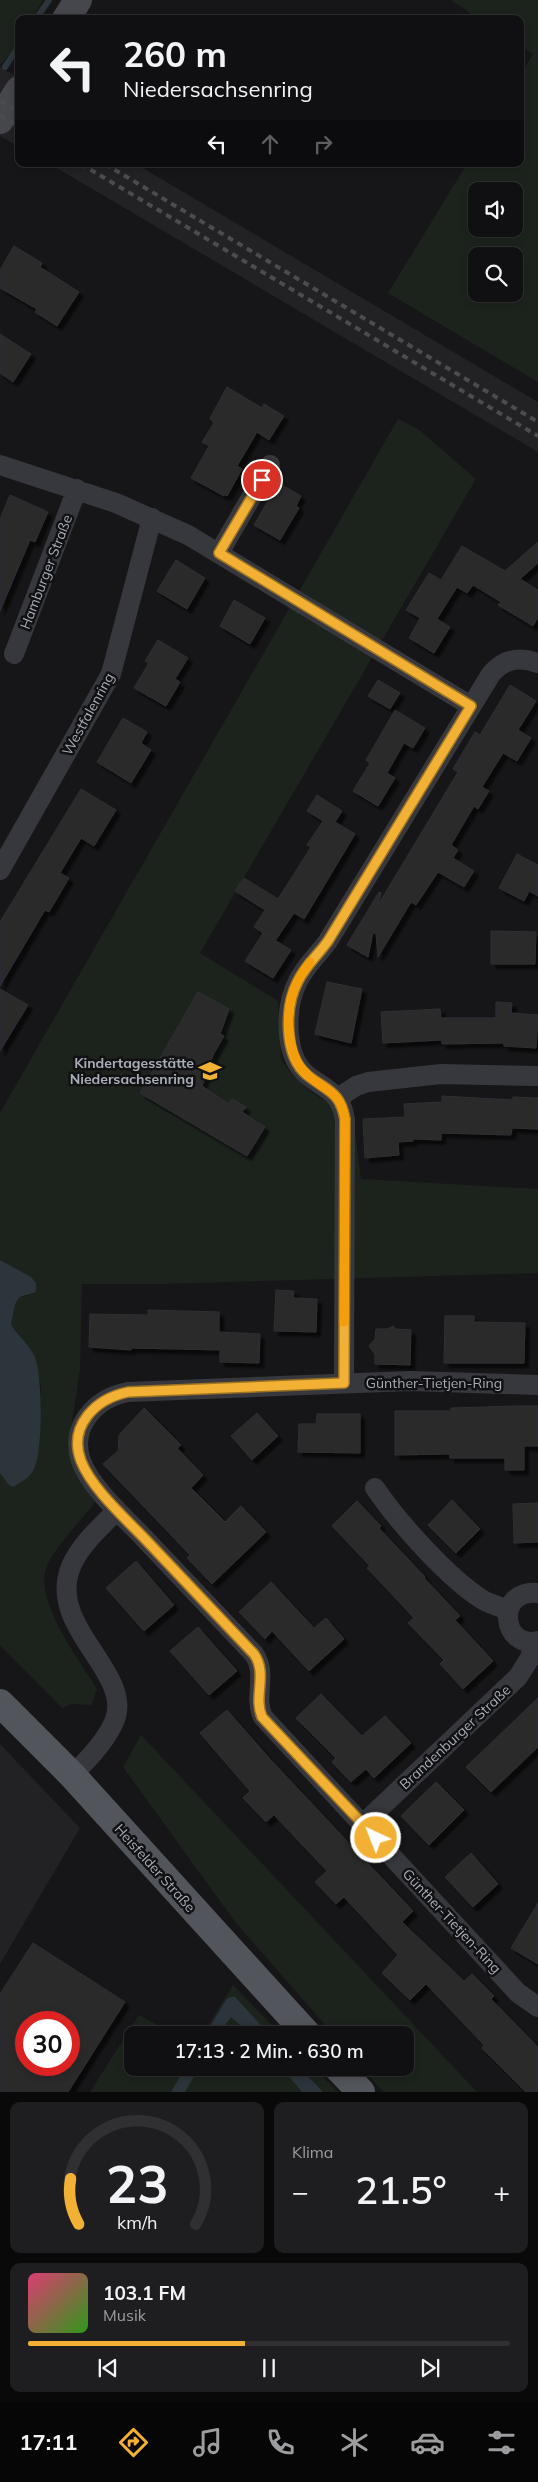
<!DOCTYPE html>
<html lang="de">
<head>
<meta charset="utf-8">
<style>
  body { margin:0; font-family:Mulish,sans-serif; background:#1e1e20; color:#f1f3f6; height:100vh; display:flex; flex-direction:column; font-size:19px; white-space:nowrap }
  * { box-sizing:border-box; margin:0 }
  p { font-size:16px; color:#9c9d9f }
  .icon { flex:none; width:28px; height:28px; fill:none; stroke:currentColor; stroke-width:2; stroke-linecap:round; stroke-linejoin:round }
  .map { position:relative; height:2092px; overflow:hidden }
  .details { display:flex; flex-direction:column; gap:10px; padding:10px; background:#09090a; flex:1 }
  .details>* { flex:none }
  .banner { position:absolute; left:15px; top:15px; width:509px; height:152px; border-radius:10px; box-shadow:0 2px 8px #0003,0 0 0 1px #303032; background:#101012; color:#f1f3f6; overflow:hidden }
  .tools { position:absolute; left:468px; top:182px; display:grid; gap:10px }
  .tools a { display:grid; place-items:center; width:55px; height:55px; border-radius:10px; background:#101012; box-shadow:0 2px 8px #0003,0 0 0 1px #303032; font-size:25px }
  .speed { position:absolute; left:15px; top:2011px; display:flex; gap:10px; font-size:25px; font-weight:700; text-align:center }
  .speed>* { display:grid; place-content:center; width:65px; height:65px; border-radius:50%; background:#101012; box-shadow:0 2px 8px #0003,0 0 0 1px #303032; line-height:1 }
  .speed .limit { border:8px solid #d22; background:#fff; color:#111 }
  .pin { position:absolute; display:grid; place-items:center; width:42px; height:42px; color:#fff; margin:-21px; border:2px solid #fff; border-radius:50%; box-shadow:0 1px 5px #0007 }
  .me { position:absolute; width:55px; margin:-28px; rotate:317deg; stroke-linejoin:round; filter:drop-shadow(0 0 4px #0008) }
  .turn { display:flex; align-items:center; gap:18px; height:105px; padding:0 25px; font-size:22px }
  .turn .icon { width:65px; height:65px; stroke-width:2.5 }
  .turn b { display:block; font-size:35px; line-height:42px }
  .lanes { display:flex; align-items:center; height:48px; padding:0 25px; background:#0003; justify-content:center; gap:25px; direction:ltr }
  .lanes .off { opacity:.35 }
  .big { font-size:38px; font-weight:600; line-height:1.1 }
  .details .card { flex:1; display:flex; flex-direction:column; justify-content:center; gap:8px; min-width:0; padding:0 18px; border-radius:10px; background:#1e1e20 }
  .details .dial { align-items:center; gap:0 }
  .dial svg { height:130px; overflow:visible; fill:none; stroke:#303032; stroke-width:7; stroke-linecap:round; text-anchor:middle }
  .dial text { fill:#f1f3f6; stroke:none }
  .song { display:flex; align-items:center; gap:15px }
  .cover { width:60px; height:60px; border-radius:8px; background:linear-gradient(135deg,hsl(340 70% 55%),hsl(110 70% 35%)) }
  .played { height:5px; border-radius:2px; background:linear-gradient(90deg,#f2b134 45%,#303032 45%) }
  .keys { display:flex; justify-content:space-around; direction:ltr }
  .heat { display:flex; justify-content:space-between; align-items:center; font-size:28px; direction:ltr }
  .details .tiles { flex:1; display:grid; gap:10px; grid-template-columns:1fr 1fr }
  .card:last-child { grid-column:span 2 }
  .trip { position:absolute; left:124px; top:2026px; width:290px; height:50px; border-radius:10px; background:#101012; box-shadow:0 2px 8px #0003,0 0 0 1px #303032; font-weight:600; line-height:50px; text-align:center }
  .menu { display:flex; height:80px; justify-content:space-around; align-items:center; background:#060607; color:#9c9d9f }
  .menu .icon { width:35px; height:35px }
  .menu .on { color:#f2b134 }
  .menu b { font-size:22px; color:#f1f3f6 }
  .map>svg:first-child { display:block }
</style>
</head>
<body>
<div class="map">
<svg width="538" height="2092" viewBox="0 0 538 2092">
  <defs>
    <filter id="shadow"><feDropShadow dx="4.5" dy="4.5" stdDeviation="1" flood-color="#0009"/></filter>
  </defs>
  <rect width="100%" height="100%" fill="#161618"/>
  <path fill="#222225" d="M0 67 19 78V147L0 136Z
    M50 164H136L538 402V452Z
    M0 1744 80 1828 0 1964Z"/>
  <path fill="#1c231d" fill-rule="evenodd" d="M0 0H43L32 19H19C19 41 16 49 0 65Z
    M451 0H538V382L388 293 467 164H520V75L533 54 520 45V19H479ZM514 191V229H476V191ZM476 256H514V294H476Z
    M398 419 418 429 476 479 200 953 278 1001C279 1013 279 1055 283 1062 297 1087 330 1104 353 1117L361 1179 538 1189V1273L161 1284H82L80 1370 68 1448 73 1465 96 1501C83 1518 53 1549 46 1568 35 1602 80 1661 97 1689L91 1705 72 1704 62 1708 0 1645V1473L8 1484 33 1471 36 1463 41 1385 25 1343 11 1324 14 1304 20 1297 28 1296 11 1267 0 1260V1113Z
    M141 1735 477 2092H383L362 2068H405V2035H334L236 1923 123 1767Z
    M233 1985 282 2035H202Z
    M139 2015 175 2035H132V2068H314L338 2092H90Z"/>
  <path fill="#2c353c" d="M0 1260 31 1277 36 1283V1292L20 1297 15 1304 11 1324C17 1335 28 1343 34 1355 43 1373 43 1451 34 1469 30 1478 21 1482 13 1487L8 1484 0 1473Z
    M230 1997H235L270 2035H252L231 2017 218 2035H205L226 2000Z
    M185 2068H199L185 2092H171Z
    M282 2068H300L323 2092H302Z"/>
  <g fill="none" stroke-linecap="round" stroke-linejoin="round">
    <path stroke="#2c353c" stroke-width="6" d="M36 19 49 0
      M5 67 19 46"/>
  </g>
  <path fill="#29292c" stroke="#303034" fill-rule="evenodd" filter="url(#shadow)" d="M14 246 42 263 40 267 79 292 57 326 35 312 37 309 0 288V270Z
    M0 334 31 354 13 382 0 373Z
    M227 387 262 408 264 404 284 416 269 440 257 432 237 466 242 469 227 496 224 494V496L191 478 209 446 202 442 214 423 210 418Z
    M282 485 301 496 296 506 299 508 280 540 254 525 273 492 277 495Z
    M10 495 48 512 35 542 30 540 0 611V519Z
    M538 542V563L520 579 538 590V617L533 626 498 605 501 602 473 585 467 593 457 587 437 619 450 627 434 653 409 638 420 618 406 610 429 573 441 580 462 546 505 571Z
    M176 560 205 578 187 609 157 591Z
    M234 600 265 618 250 644 220 626Z
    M158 640 188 658 175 679 180 682 166 706 134 688 149 663 145 661Z
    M378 680 400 693 390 709 368 696Z
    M510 685 536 701 518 730 531 738 517 761 503 753 482 787 489 791 478 809 474 806 451 845 458 850 453 858 474 871 464 887 438 872 416 905 411 902 378 957 376 933H373L368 957 347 945 379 892 381 893 378 905 458 772 453 769 475 732 480 735Z
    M395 710 425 728 413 748 404 743 387 773 395 778 378 806 353 791 370 763 366 760Z
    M123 718 147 732 141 743 151 750 131 783 97 762Z
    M81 789 116 810 94 846 81 838 60 873 69 878 49 912 45 910 0 986V922Z
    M317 795 342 811 335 822 355 834 304 919 294 913 275 941 254 927 265 910 235 891 244 878 278 899 311 847 307 845 323 821 307 811Z
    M517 854 538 865V896L529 891 524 901 499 888Z
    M491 931 536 932 535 964H491Z
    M263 933 291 950 273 978 245 961Z
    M327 982 362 989 351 1043 315 1034Z
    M0 989 28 1005 0 1051Z
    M198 992 229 1009 220 1034 224 1036 213 1055 202 1086 229 1104 232 1099 246 1107 242 1112 265 1127 247 1156 140 1093Z
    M496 1002 512 1003 511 1013 538 1015 536 1048 504 1046V1043L442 1044V1040L383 1043 381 1012 440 1009 441 1018H496Z
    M442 1096 513 1100V1097L538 1098V1129L512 1128 511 1135 441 1133V1140L413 1139V1141L398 1142 399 1155 365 1158 363 1119 405 1117 404 1104 442 1102Z
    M276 1290 294 1291 293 1298 317 1299 316 1332 274 1331Z
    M148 1310 219 1312V1332L260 1334 259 1363 220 1362V1350L131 1348V1350L89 1347 90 1314 148 1315Z
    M445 1316H474V1322L525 1323 524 1363H444Z
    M393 1326 396 1329 411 1330 410 1365 375 1364V1354L369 1346 375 1339 376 1329H388Z
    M518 1406H538V1446H524V1470H505V1458H450V1454L395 1455V1411H451V1408Z
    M144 1408 181 1445 177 1448 203 1475 191 1488 225 1522 241 1506 266 1532 212 1584 187 1558 190 1555 103 1464 118 1451 119 1435Z
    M257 1413 278 1436 252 1460 231 1436Z
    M317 1414H360V1453L298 1452 299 1424H316Z
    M452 1500 480 1529 456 1553 428 1525Z
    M357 1501 381 1526 379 1528 425 1577 424 1578 460 1616 455 1620 493 1661 463 1689 440 1664 444 1660 408 1623 414 1618 367 1568 370 1566 332 1526Z
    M538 1503V1542L514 1543 513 1504Z
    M136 1561 174 1605 144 1631 106 1588Z
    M271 1582 314 1628 326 1618 344 1639 309 1671 272 1631 265 1639 239 1612Z
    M198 1627 237 1671 209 1695 170 1651Z
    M321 1694 362 1736 385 1716 411 1743 374 1778 366 1769 351 1782 332 1762 336 1758 296 1718Z
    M538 1698V1747L491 1792 466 1767Z
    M227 1710 270 1759 413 1911 402 1922 464 1981 472 1974 494 1996 491 1999 538 2047V2092H526L482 2048 484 2045 426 1984 410 2000 382 1973 398 1955 344 1897 336 1904 315 1882 327 1871 274 1815 266 1822 243 1798 250 1791 200 1733Z
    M436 1782 464 1810 429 1845 401 1816Z
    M471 1853 498 1884 473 1907 445 1877Z
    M538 1903V1964L511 1948Z
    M33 1943 125 2002 68 2092H0V1994ZM26 2022H69V2065H26Z"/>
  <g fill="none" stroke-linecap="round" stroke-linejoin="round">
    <path stroke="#37383d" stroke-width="20" d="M0 465 116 503 188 535 471 706
      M219 553 270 465
      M14 654 77 489
      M0 870 111 674 152 518
      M338 1098 356 1086 368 1082 441 1074 538 1076
      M344 1383 345 1119C340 1091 327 1091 307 1075 283 1055 285 1006 298 981 306 965 318 955 328 941L491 674C504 659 519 656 538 663
      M538 1385 410 1381 128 1392C96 1398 69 1426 81 1461 91 1488 124 1517 144 1538 180 1576 217 1615 254 1654 268 1674 253 1696 263 1717L518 1993 538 2007
      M375 1488C398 1522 449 1579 483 1600 490 1604 500 1607 508 1610
      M538 1593C494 1589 502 1650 538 1641
      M72 1775C88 1760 105 1742 114 1722 135 1675 51 1630 69 1572 76 1548 101 1527 117 1510
      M363 1824 518 1677 530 1658 534 1642"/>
    <path stroke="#45474d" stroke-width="28" d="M66 19 78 0
      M0 120 19 90"/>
    <path stroke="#53555c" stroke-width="28" d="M0 1703 72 1775 308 2035
      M338 2068 361 2092"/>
    <path stroke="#4a4c52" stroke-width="4" stroke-dasharray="6 5" stroke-linecap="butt" d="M0 101 19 112
      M0 115 19 127
      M81 164 538 436
      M105 164 538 422"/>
  </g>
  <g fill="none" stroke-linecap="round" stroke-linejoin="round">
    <defs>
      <path id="route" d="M262 480 219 553 471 706 328 941C318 955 306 965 298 981 285 1006 283 1055 307 1075 327 1091 340 1091 345 1119L344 1383 128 1392C95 1399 68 1426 81 1461 92 1489 126 1519 146 1540 182 1578 218 1616 254 1654 268 1674 253 1696 262 1717L376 1838"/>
    </defs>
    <use href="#route" stroke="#9d7322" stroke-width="12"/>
    <use href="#route" stroke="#f2b134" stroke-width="9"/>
    <path stroke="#f59e0b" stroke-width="9" d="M310 962C303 971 297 981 293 992 285 1014 288 1056 305 1072 323 1092 340 1088 345 1119L344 1322"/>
  </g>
  <defs>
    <symbol id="school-bare" viewBox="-9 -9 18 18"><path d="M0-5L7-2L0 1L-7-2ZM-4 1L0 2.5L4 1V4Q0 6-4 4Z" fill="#f2b134" stroke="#111113" stroke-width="2.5" paint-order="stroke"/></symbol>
  </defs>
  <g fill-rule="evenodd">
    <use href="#school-bare" x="194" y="1055" width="32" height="32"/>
  </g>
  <g text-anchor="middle" stroke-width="5" stroke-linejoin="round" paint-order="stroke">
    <g font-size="14" fill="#a8adb8" stroke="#111113">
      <text transform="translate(46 572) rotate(-69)" y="5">Hamburger Straße</text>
      <text transform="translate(88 714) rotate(-61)" y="5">Westfalenring</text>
      <text x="434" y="1388">Günther-Tietjen-Ring</text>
      <text transform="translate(455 1737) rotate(-43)" y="5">Brandenburger Straße</text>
      <text transform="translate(155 1868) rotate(48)" y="5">Heisfelder Straße</text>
      <text transform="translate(452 1921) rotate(47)" y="5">Günther-Tietjen-Ring</text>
    </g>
    <g font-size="14" font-weight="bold" fill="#a8adb8" stroke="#111113" text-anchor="end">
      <text x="194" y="1068">Kindertagesstätte<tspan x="194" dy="16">Niedersachsenring</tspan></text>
    </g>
  </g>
</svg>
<div class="tools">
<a><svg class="icon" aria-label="sound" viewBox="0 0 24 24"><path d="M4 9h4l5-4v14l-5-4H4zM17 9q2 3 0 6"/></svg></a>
<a><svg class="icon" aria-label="search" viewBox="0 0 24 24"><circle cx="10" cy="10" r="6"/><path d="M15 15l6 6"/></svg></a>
</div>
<div class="speed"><div class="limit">30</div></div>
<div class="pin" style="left:262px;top:480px;background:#d93025"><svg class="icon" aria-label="arrive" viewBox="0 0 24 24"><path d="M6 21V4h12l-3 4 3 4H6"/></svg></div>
<svg class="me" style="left:376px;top:1838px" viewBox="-20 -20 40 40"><circle r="17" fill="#f2b134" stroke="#fff" stroke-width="3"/><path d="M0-11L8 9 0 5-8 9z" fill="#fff"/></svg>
<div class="trip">17:13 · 2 Min. · 630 m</div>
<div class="banner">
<div class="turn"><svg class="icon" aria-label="left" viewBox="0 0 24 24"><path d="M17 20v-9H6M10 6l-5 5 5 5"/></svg><div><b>260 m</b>Niedersachsenring</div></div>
<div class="lanes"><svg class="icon" aria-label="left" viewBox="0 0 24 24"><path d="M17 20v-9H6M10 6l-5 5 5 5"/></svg><svg class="icon off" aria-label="ahead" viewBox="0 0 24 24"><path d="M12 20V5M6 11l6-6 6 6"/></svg><svg class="icon off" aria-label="right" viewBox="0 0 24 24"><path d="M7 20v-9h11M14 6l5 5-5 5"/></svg></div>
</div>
</div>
<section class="details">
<div class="tiles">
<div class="card dial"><svg viewBox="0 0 100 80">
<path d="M14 69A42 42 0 1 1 86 69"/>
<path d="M14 69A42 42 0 0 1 9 41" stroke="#f2b134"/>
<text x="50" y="56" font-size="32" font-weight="700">23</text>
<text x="50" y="72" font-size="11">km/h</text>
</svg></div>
<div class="card"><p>Klima</p>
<div class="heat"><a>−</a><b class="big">21.5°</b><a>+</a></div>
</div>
<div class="card">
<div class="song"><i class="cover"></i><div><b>103.1 FM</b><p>Musik</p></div></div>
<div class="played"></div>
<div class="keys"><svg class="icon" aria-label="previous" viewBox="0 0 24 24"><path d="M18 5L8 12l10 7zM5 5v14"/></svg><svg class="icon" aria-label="pause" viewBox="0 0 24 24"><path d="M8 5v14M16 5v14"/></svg><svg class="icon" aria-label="next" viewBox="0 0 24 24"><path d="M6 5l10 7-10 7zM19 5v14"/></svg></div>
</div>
</div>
</section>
<nav class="menu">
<b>17:11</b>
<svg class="icon on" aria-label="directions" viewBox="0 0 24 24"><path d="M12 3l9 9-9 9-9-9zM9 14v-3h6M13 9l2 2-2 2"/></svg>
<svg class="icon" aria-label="music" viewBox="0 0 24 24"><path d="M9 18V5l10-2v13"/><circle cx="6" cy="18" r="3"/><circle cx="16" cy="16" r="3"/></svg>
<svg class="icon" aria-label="phone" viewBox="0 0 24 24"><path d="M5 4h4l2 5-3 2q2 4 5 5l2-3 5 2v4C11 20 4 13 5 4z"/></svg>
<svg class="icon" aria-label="climate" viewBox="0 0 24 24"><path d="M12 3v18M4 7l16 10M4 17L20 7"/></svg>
<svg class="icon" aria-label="car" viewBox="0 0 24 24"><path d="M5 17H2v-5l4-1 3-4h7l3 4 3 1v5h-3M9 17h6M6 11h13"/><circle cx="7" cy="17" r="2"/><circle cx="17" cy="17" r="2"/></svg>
<svg class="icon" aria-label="filters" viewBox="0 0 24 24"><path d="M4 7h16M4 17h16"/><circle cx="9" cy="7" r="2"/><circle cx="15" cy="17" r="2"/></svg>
</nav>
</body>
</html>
